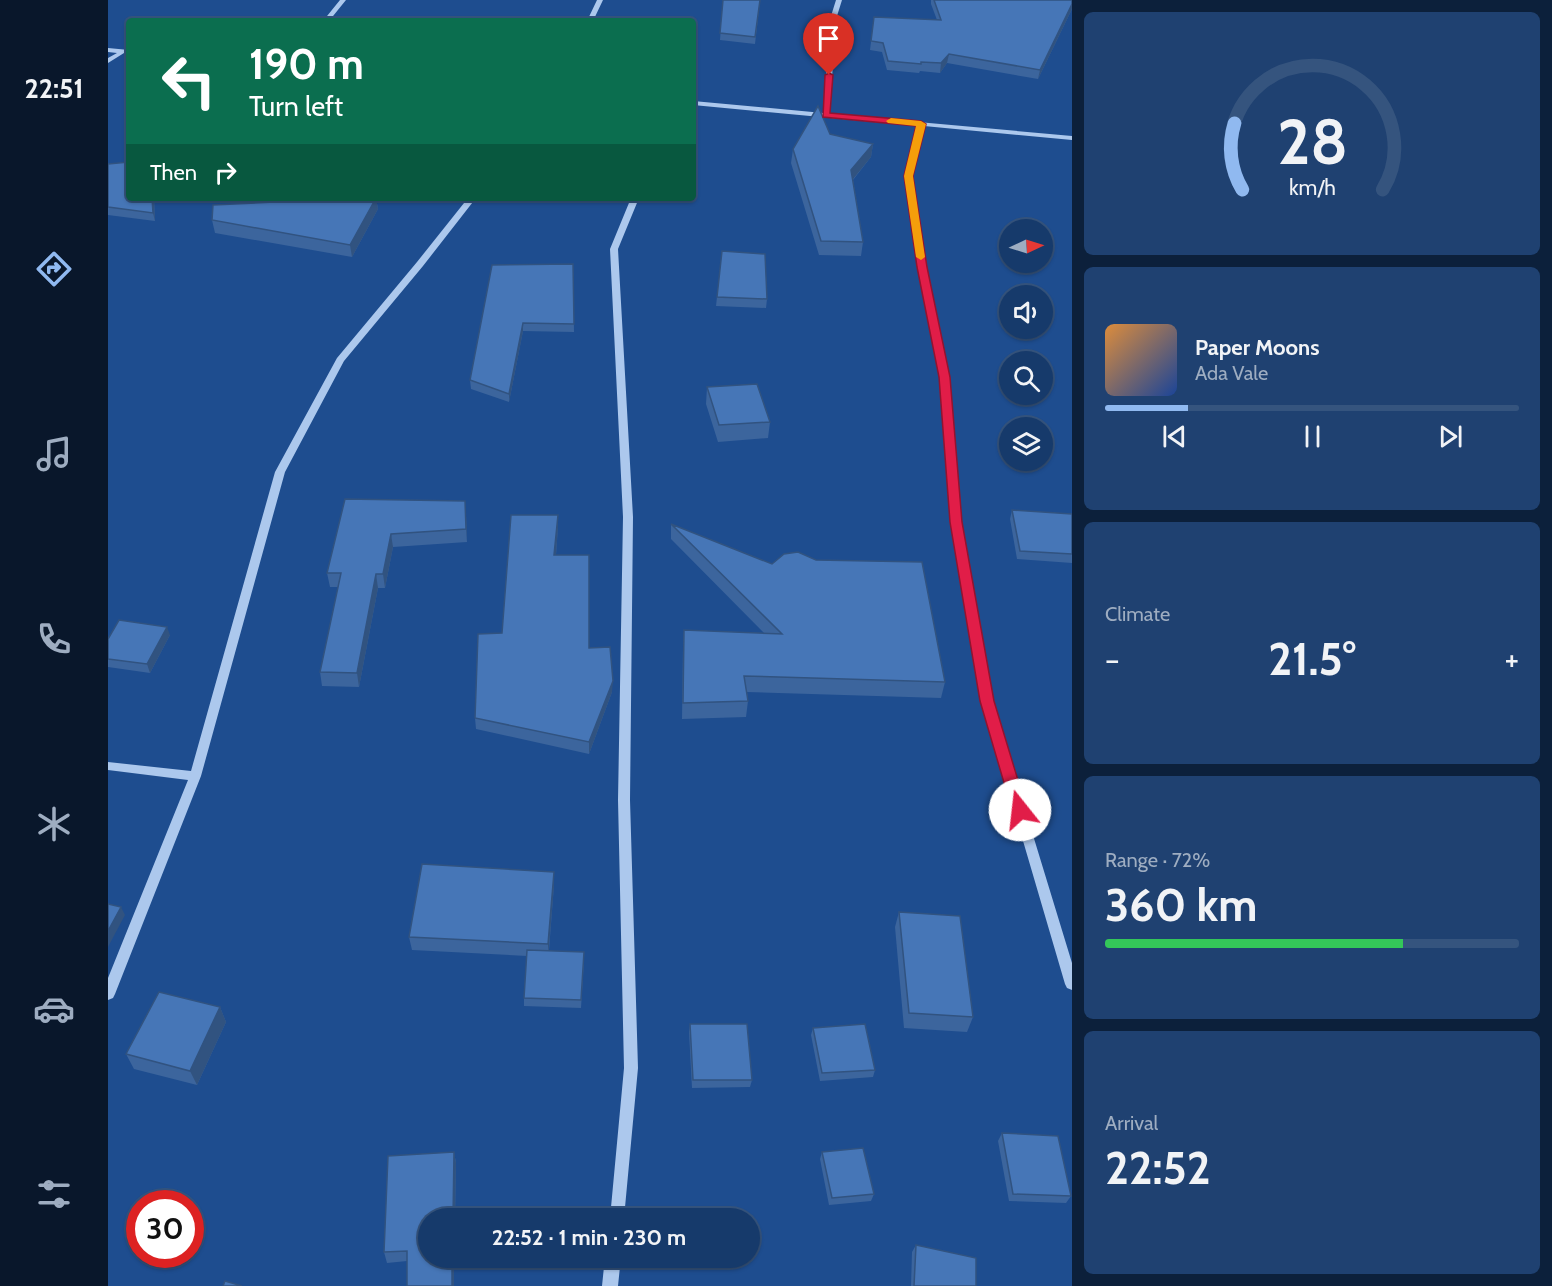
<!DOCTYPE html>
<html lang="en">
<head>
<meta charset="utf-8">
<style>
  body { margin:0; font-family:Cabin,sans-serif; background:#1f4171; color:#f1f3f6; height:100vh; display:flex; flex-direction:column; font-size:22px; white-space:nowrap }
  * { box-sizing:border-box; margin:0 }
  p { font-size:20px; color:#9eadc1 }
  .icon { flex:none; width:33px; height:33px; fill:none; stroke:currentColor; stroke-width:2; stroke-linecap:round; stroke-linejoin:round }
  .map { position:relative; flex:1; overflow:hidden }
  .drawer { display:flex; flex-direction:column; gap:12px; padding:12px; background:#0c203b; width:480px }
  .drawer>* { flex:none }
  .banner { position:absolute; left:18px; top:18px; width:570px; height:183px; border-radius:6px; box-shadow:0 2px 4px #0004,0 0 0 2px #35547e; background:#0b6e4f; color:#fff; overflow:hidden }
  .needle { width:39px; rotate:86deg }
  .fabs { position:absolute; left:891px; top:219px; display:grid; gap:12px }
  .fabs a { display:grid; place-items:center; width:54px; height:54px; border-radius:50%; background:#163a6b; box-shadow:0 2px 4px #0004,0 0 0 2px #35547e; font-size:30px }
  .speed { position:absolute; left:18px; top:1190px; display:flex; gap:12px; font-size:30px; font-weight:700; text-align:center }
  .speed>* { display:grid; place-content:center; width:78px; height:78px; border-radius:50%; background:#163a6b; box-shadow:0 2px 4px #0004,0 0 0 2px #35547e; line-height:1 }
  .speed .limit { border:9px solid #d22; background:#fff; color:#111 }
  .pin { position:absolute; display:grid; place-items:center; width:51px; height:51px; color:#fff; margin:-62px -26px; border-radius:50% 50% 50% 0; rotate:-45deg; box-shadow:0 0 6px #0007 }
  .pin .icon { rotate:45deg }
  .me { position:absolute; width:66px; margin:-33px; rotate:344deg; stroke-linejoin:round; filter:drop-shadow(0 0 4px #0008) }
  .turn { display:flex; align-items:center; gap:21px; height:126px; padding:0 24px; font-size:27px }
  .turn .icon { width:78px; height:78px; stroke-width:2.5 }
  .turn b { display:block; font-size:42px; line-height:51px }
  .then { display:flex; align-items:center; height:57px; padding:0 24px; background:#0003; gap:12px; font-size:22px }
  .big { font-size:45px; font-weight:800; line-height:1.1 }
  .drawer .card { flex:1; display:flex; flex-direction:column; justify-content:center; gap:9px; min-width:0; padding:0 21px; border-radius:9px; background:#1f4171 }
  .drawer .dial { align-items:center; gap:0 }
  .dial svg { height:156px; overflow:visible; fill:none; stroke:#35547e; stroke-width:7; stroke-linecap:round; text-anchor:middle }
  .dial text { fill:#f1f3f6; stroke:none }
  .song { display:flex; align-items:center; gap:18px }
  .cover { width:72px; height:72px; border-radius:9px; background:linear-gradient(135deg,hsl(30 70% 55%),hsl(220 70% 35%)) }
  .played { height:6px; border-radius:3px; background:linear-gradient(90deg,#90b9f0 20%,#35547e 20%) }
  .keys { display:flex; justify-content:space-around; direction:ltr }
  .heat { display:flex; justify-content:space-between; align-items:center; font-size:33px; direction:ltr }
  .charge { height:9px; border-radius:4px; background:linear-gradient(90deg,#34c759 72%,#35547e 0) }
  .trip { position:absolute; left:310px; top:1208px; width:342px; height:60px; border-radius:30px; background:#163a6b; box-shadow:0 2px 4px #0004,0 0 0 2px #35547e; font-weight:800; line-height:60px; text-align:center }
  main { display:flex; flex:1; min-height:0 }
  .tab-bar { display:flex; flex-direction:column; width:108px; justify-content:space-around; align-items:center; background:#09172b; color:#9eadc1 }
  .tab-bar .icon { width:42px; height:42px }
  .tab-bar .selected { color:#90b9f0 }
  .tab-bar b { font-size:27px; color:#f1f3f6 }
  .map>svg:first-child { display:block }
</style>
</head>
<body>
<main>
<nav class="tab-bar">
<b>22:51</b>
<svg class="icon selected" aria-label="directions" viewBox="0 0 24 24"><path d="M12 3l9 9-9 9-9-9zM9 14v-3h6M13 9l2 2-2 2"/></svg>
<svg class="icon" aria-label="music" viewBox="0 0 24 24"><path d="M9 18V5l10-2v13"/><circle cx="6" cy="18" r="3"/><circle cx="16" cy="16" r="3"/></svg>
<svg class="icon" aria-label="phone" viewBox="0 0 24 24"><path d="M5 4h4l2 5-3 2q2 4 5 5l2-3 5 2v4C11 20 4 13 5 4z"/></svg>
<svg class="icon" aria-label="climate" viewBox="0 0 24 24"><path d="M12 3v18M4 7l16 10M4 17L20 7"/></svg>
<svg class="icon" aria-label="car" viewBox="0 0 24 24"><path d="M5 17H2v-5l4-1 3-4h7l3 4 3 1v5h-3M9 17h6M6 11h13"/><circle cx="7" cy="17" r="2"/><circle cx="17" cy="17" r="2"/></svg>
<svg class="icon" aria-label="filters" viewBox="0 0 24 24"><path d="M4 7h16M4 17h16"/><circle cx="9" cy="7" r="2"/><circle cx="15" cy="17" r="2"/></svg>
</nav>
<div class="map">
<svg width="964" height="1286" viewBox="0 0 964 1286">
  <rect width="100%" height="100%" fill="#1e4d8f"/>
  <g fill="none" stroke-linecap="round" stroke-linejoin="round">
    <path fill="#acc8ed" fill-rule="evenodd" d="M232 0H238L221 21H215Z
      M489 0H495L485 21H479Z
      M728 0H734L729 16 721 114 964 136V140L816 126 804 176 818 267 840 377 853 522 884 701 964 963V990L959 988 957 984 874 701 843 522 832 377 810 267 796 176 809 126 585 105V101L715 113 723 16Z
      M0 48 21 50V54L16 53 0 63V58L9 53 0 52Z
      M360 198H368L315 266 236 361 177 472 93 776 7 994 5 998 0 1000V978L80 780 0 770V762L83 771 167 472 229 358 309 262Z
      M523 198H531L510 249 525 517 522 800 530 1068 516 1218H502L516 1068 510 800 515 517 502 249Z
      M497 1257H513L510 1286H494Z"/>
  </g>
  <path fill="#3c659d" d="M615 0H652L647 44 612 40Z
    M823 0H964V9L930 79 839 63 832 73 812 71 811 73 779 70 774 52 762 50 766 17 829 20 823 4Z
    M722 134 765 144 763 157 745 180 755 242 753 256 711 255 683 163 685 149Z
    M0 164 46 198 47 221 0 215Z
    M247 198H268L270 209 244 257 107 233 104 220Z
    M614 251 659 299 658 308 608 306Z
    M465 264 466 332 415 331 401 402 363 389 362 380Z
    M599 387 662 422 660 438 610 442 598 404Z
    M237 499 358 515 359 542 285 547 277 588H270L251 687 214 686 212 672 230 587H222L219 573Z
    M904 510 964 514V563L909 559 902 519Z
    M563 524 837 682 833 698 639 692 640 701 638 717 574 719 575 646 576 630 656 633 563 539Z
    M450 527 448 555 481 648 504 692 481 754 368 729 367 718 394 633Z
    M62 635 42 673 0 667V639Z
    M446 872V885L441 950 476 960 473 1008 416 1006V998L419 956 304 950 301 937Z
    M791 912 865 1017 859 1032 796 1028 787 927Z
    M112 1007 118 1022 89 1085 26 1069 18 1054Z
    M582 1024 644 1080 642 1087 584 1088 581 1032Z
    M705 1028 767 1070 765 1077 712 1081 703 1035Z
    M894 1133 963 1196 958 1203 901 1201 890 1141Z
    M346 1152 348 1163 347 1218H321L299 1261 279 1263 276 1252Z
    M714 1152 766 1194 763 1201 721 1205 712 1159Z
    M808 1245 868 1286H803L804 1252Z"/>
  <path fill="#315380" d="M964 4V9L930 79 932 70Z
    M841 54 839 63 832 73 833 63Z
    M765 144 763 157 741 184 743 170Z
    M44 198H46L47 221 45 213Z
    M268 198 270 209 244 257 242 245Z
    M415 323V331L401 402V394Z
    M357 501 358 515 359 542 358 529Z
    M450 515V527L447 567 446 555Z
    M283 534 285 547 277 588 275 574Z
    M268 574 270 588 251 687 249 673Z
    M59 627 62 635 42 673 39 664Z
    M505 681 504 692 481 754V742Z
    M446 872V885L440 957V944Z
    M13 907 17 915 0 947V931Z
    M112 1007 118 1022 89 1085 82 1071Z
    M346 1152 348 1163 347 1218H345Z
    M344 1257H346V1286H344Z"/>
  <path fill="#4676b7" stroke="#315380" stroke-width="1.5" d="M615 0H652L647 37 612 33Z
    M826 0H964V4L932 70 841 54 833 63 813 62V64L780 61 775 43 763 41 766 17 833 20Z
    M710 106 722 134 765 144 743 170 755 242 713 241 685 149Z
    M21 162V198H44L45 213 0 207V164Z
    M247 198H268L242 245 104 220 105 205Z
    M614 251 657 254 659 299 609 297Z
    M465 264 466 324 415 323 401 394 362 380 384 265Z
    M649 384 662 422 611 425 599 387Z
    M237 499 357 501 358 529 283 534 275 574H268L249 673 212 672 233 573H219Z
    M904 510 964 514V554L912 551Z
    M403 515H450L446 555H481V648L502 647 505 681 481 742 367 718 370 634 394 633Z
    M563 524 664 564 676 554 690 552 708 560 814 562 837 682 636 676 640 701 575 703 576 630 674 634Z
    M11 620 59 627 39 664 0 659V639Z
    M314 864 446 872 440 944 301 937Z
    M0 904 13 907 0 931Z
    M791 912 852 916 865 1017 801 1013Z
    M419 950 476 952 473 1000 416 998Z
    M51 992 112 1007 82 1071 18 1054Z
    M582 1024H639L644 1080H585Z
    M757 1024 767 1070 714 1073 705 1028Z
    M894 1133 950 1136 963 1196 905 1194Z
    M755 1148 766 1194 724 1198 714 1152Z
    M346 1152 345 1218H321V1257H344V1286H299V1251L276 1252 280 1156Z
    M808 1245 868 1258V1286H806Z
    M117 1281 134 1286H115Z"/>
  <path fill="#e11d48" stroke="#92132f" stroke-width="1.5" d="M721 73 725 75 722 113 813 121 818 124 805 176 819 267 842 377 854 522 886 701 919 810 917 814 912 816 906 814 904 810 872 701 842 522 831 377 809 267 796 176 808 126 715 117 717 75Z"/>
  <path fill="#f59e0b" d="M783 118 813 121 818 124 805 176 817 257 813 260 808 257 796 176 808 126 780 123 778 121Z"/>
</svg>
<div class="fabs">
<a><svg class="needle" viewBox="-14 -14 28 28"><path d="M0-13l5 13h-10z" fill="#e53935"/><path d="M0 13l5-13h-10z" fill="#9eadc1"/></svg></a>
<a><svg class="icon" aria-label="sound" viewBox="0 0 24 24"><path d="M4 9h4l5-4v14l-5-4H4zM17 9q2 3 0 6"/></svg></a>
<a><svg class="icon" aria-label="search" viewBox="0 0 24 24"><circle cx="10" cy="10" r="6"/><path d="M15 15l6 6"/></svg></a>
<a><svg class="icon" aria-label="layers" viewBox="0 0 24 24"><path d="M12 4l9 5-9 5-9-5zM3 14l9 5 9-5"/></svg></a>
</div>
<div class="speed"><div class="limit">30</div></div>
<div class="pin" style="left:721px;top:75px;background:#d93025"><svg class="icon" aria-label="arrive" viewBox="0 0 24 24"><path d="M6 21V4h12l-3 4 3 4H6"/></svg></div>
<svg class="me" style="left:912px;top:810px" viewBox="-20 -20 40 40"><circle r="19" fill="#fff"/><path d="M0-13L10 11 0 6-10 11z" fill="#e11d48"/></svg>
<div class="trip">22:52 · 1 min · 230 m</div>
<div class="banner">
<div class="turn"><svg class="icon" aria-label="left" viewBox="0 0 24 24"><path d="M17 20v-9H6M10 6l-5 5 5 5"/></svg><div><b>190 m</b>Turn left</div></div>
<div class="then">Then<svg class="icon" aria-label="right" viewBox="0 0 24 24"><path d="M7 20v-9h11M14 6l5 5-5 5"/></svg></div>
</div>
</div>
<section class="drawer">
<div class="card dial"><svg viewBox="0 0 100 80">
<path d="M14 69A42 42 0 1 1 86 69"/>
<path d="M14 69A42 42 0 0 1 10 35" stroke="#90b9f0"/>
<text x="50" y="56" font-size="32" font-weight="700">28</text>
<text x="50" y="72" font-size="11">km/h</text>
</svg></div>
<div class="card">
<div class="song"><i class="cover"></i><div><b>Paper Moons</b><p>Ada Vale</p></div></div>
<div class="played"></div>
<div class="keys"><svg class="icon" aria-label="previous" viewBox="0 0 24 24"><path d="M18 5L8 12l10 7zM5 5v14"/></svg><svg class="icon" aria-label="pause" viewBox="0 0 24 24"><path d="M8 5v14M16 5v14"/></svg><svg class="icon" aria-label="next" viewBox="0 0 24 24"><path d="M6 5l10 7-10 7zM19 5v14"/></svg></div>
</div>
<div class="card"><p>Climate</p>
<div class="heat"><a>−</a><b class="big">21.5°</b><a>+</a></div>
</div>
<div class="card"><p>Range · 72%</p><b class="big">360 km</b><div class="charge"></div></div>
<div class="card"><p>Arrival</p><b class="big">22:52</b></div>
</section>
</main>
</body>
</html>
